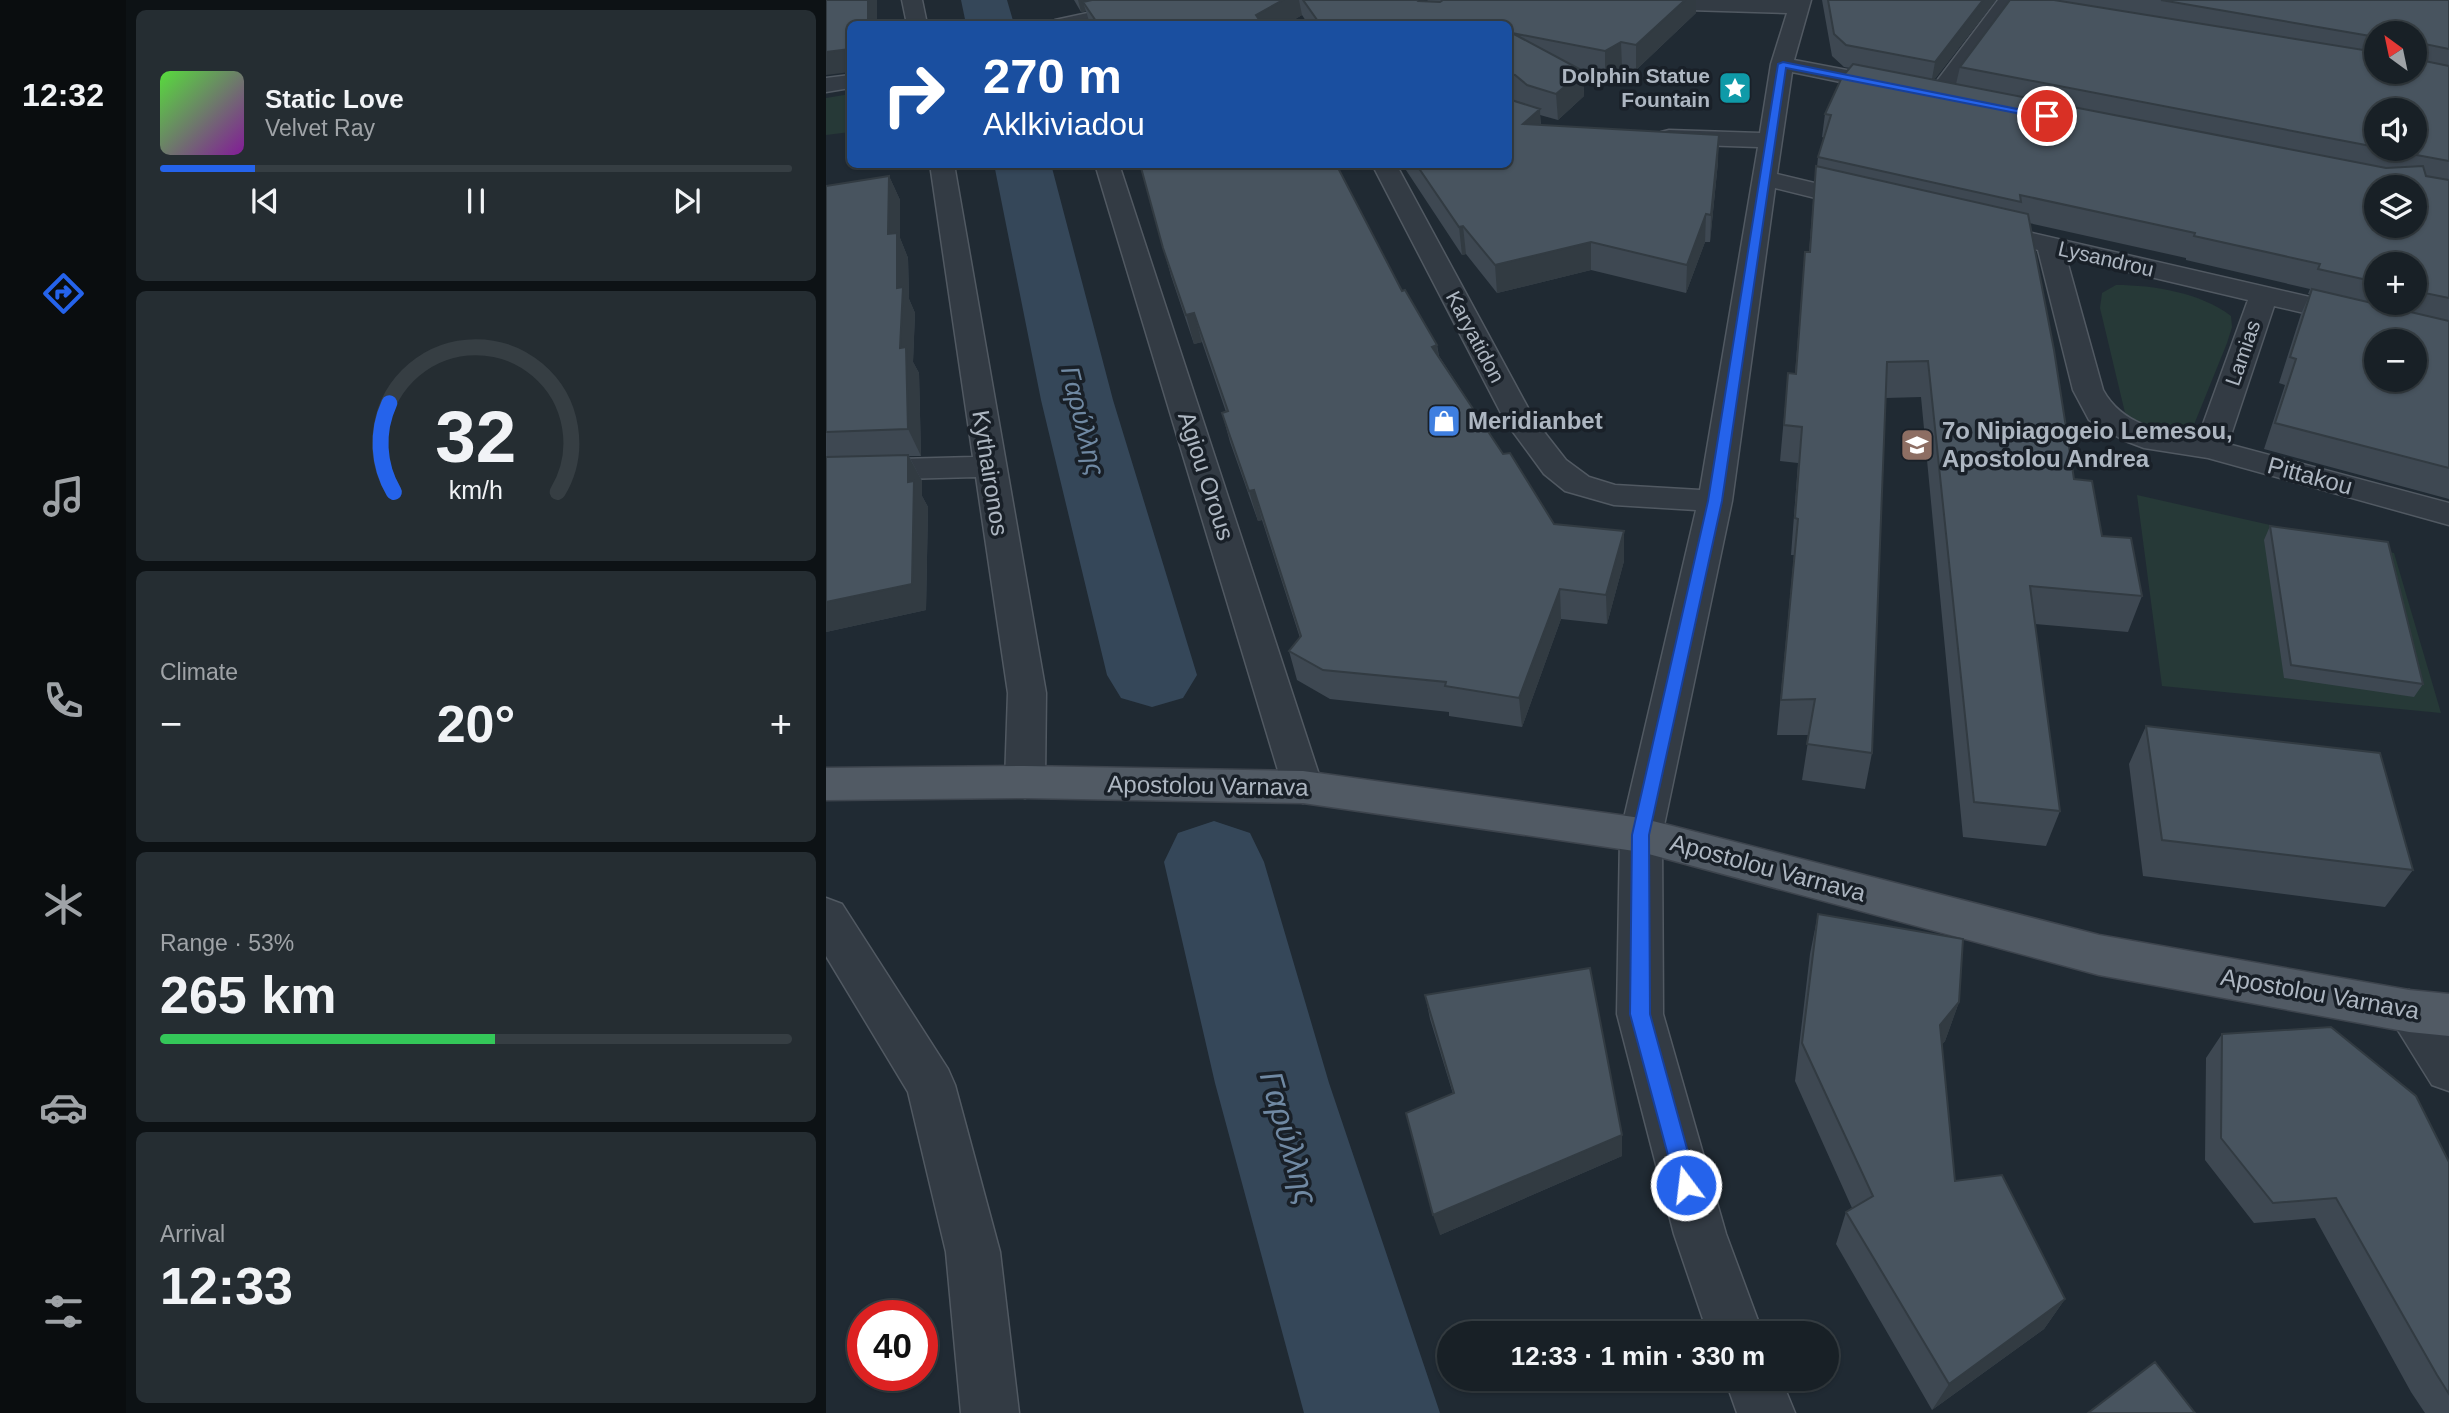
<!DOCTYPE html>
<html lang="en">
<head>
<meta charset="utf-8">
<style>
  body { margin:0; font-family:Helvetica,sans-serif; background:#252d32; color:#f1f3f6; height:100vh; display:flex; flex-direction:column; font-size:26px; white-space:nowrap }
  * { box-sizing:border-box; margin:0 }
  p { font-size:23px; color:#9fa3a7 }
  .icon { flex:none; width:38px; height:38px; fill:none; stroke:currentColor; stroke-width:2; stroke-linecap:round; stroke-linejoin:round }
  .map { position:relative; flex:1; overflow:hidden }
  .sheet { display:flex; flex-direction:column; gap:10px; padding:10px; background:#0d1215; width:700px }
  .sheet>* { flex:none }
  .banner { position:absolute; left:21px; top:21px; width:665px; height:147px; border-radius:10px; box-shadow:0 2px 5px #0004,0 0 0 2px #363e43; background:#1a4fa0; color:#fff; overflow:hidden }
  .needle { width:46px; rotate:327deg }
  .fabs { position:absolute; left:1538px; top:21px; display:grid; gap:14px }
  .fabs a { display:grid; place-items:center; width:63px; height:63px; border-radius:50%; background:#182026; box-shadow:0 2px 5px #0004,0 0 0 2px #363e43; font-size:35px }
  .speed { position:absolute; left:21px; top:1300px; display:flex; gap:14px; font-size:35px; font-weight:700; text-align:center }
  .speed>* { display:grid; place-content:center; width:91px; height:91px; border-radius:50%; background:#182026; box-shadow:0 2px 5px #0004,0 0 0 2px #363e43; line-height:1 }
  .speed .limit { border:10px solid #d22; background:#fff; color:#111 }
  .pin { position:absolute; display:grid; place-items:center; width:60px; height:60px; color:#fff; margin:-30px; border:4px solid #fff; border-radius:50%; box-shadow:0 2px 7px #0007 }
  .me { position:absolute; width:77px; margin:-38px; rotate:345deg; stroke-linejoin:round; filter:drop-shadow(0 0 5px #0008) }
  .turn { display:flex; align-items:center; gap:24px; height:147px; padding:0 21px; font-size:32px }
  .turn .icon { width:91px; height:91px; stroke-width:2.5 }
  .turn b { display:block; font-size:49px; line-height:60px }
  .big { font-size:52px; font-weight:800; line-height:1.1 }
  .sheet .tile { flex:1; display:flex; flex-direction:column; justify-content:center; gap:10px; min-width:0; padding:0 24px; border-radius:10px; background:#252d32 }
  .sheet .dial { align-items:center; gap:0 }
  .dial svg { height:182px; overflow:visible; fill:none; stroke:#363e43; stroke-width:7; stroke-linecap:round; text-anchor:middle }
  .dial text { fill:#f1f3f6; stroke:none }
  .song { display:flex; align-items:center; gap:21px }
  .cover { width:84px; height:84px; border-radius:10px; background:linear-gradient(135deg,hsl(110 70% 55%),hsl(290 70% 35%)) }
  .played { height:7px; border-radius:4px; background:linear-gradient(90deg,#2563eb 15%,#363e43 15%) }
  .keys { display:flex; justify-content:space-around; direction:ltr }
  .heat { display:flex; justify-content:space-between; align-items:center; font-size:38px; direction:ltr }
  .charge { height:10px; border-radius:5px; background:linear-gradient(90deg,#34c759 53%,#363e43 0) }
  .trip { position:absolute; left:611px; top:1321px; width:402px; height:70px; border-radius:35px; background:#182026; box-shadow:0 2px 5px #0004,0 0 0 2px #363e43; font-weight:800; line-height:70px; text-align:center }
  main { display:flex; flex:1; min-height:0 }
  .tab-bar { display:flex; flex-direction:column; width:126px; justify-content:space-around; align-items:center; background:#0a0d0f; color:#9fa3a7 }
  .tab-bar .icon { width:49px; height:49px }
  .tab-bar .active { color:#2563eb }
  .tab-bar b { font-size:32px; color:#f1f3f6 }
  .map>svg:first-child { display:block }
</style>
</head>
<body>
<main>
<nav class="tab-bar">
<b>12:32</b>
<svg class="icon active" aria-label="directions" viewBox="0 0 24 24"><path d="M12 3l9 9-9 9-9-9zM9 14v-3h6M13 9l2 2-2 2"/></svg>
<svg class="icon" aria-label="music" viewBox="0 0 24 24"><path d="M9 18V5l10-2v13"/><circle cx="6" cy="18" r="3"/><circle cx="16" cy="16" r="3"/></svg>
<svg class="icon" aria-label="phone" viewBox="0 0 24 24"><path d="M5 4h4l2 5-3 2q2 4 5 5l2-3 5 2v4C11 20 4 13 5 4z"/></svg>
<svg class="icon" aria-label="climate" viewBox="0 0 24 24"><path d="M12 3v18M4 7l16 10M4 17L20 7"/></svg>
<svg class="icon" aria-label="car" viewBox="0 0 24 24"><path d="M5 17H2v-5l4-1 3-4h7l3 4 3 1v5h-3M9 17h6M6 11h13"/><circle cx="7" cy="17" r="2"/><circle cx="17" cy="17" r="2"/></svg>
<svg class="icon" aria-label="filters" viewBox="0 0 24 24"><path d="M4 7h16M4 17h16"/><circle cx="9" cy="7" r="2"/><circle cx="15" cy="17" r="2"/></svg>
</nav>
<section class="sheet">
<div class="tile">
<div class="song"><i class="cover"></i><div><b>Static Love</b><p>Velvet Ray</p></div></div>
<div class="played"></div>
<div class="keys"><svg class="icon" aria-label="previous" viewBox="0 0 24 24"><path d="M18 5L8 12l10 7zM5 5v14"/></svg><svg class="icon" aria-label="pause" viewBox="0 0 24 24"><path d="M8 5v14M16 5v14"/></svg><svg class="icon" aria-label="next" viewBox="0 0 24 24"><path d="M6 5l10 7-10 7zM19 5v14"/></svg></div>
</div>
<div class="tile dial"><svg viewBox="0 0 100 80">
<path d="M14 69A42 42 0 1 1 86 69"/>
<path d="M14 69A42 42 0 0 1 12 30" stroke="#2563eb"/>
<text x="50" y="56" font-size="32" font-weight="700">32</text>
<text x="50" y="72" font-size="11">km/h</text>
</svg></div>
<div class="tile"><p>Climate</p>
<div class="heat"><a>−</a><b class="big">20°</b><a>+</a></div>
</div>
<div class="tile"><p>Range · 53%</p><b class="big">265 km</b><div class="charge"></div></div>
<div class="tile"><p>Arrival</p><b class="big">12:33</b></div>
</section>
<div class="map">
<svg width="1623" height="1413" viewBox="0 0 1623 1413">
  <rect width="100%" height="100%" fill="#202a33"/>
  <path fill="#263937" d="M24 94V132L0 135V98Z
    M1290 285C1328 285 1375 293 1405 316L1406 327 1401 343 1363 437 1316 426 1300 417 1274 308 1276 293Z
    M1311 495 1568 553 1615 713 1336 686Z"/>
  <g fill="none" stroke-linecap="round" stroke-linejoin="round">
    <path fill="#354759" fill-rule="evenodd" d="M135 0H181L188 24H140Z
      M168 164H225L287 400 371 675 357 698 326 707 295 698 281 675 215 400Z
      M388 821 424 833 438 862 503 1083 614 1413H478L389 1083 338 862 352 833Z"/>
    <defs>
      <path id="minor" d="M76 0H96L101 24H81Z
        M322 0H360L357 4 262 24H226L229 20Z
        M720 0H985L968 60 1068 79 1076 81 1079 86 1076 91 1068 93 966 72 951 174 1047 197 1051 202 1047 207 1038 210 949 188 906 501 836 835 837 1014 900 1234 937 1334H882L848 1234 791 1014 794 835 870 510 788 505 739 491 718 474 679 421 546 164H570L708 419 740 460 763 477 789 485 874 490 932 147 843 144 835 142 831 137 835 132 843 130 934 133 945 64 961 13 730 6Z
        M1172 0H1192L1120 99H1104L1101 94Z
        M24 75V88L0 92V78Z
        M104 164H128L220 693 219 782 213 793 199 798 185 793 179 782 182 693 150 477 0 481V461L147 457Z
        M269 164H293L497 787 491 798 477 803 463 798 457 787Z
        M1158 222 1623 329V347L1448 306 1402 444 1623 503V525L1382 458 1318 448 1297 440 1263 420 1247 390 1212 250 1149 235 1145 230 1149 225ZM1240 257 1422 300 1372 438C1335 432 1296 425 1277 390Z
        M0 898 16 904 122 1069 129 1085 174 1252 193 1413H135L120 1252 82 1092 0 956Z
        M1583 990 1599 996 1623 1029V1091L1606 1085 1560 1011 1567 996Z
        M899 1379H955L969 1413H911Z"/>
      <path id="major" d="M199 766 477 771 815 818 1273 935 1583 990 1623 994V1036L1583 1032 1273 975 815 852 727 839 477 803 199 798 0 800V768Z"/>
    </defs>
    <use href="#minor" stroke="#515962" stroke-width="3"/>
    <use href="#major" stroke="#3d444d" stroke-width="3"/>
    <use href="#minor" fill="#333b44" fill-rule="evenodd"/>
    <use href="#major" fill="#515a64" fill-rule="evenodd"/>
  </g>
  <path fill="#3e4852" fill-rule="evenodd" d="M248 0H591L592 1 603 2 601 0H870V13L810 70 796 67 779 76 757 72 758 96 732 120 714 115 715 125 892 162 884 242H879L860 293 765 270 671 293 640 254 636 255 576 164H682V24H482L476 15 461 24H264L260 11 255 12Z
    M996 0H1170L1108 80 1130 84 1134 67 1184 0H1623V499L1438 449 1459 385 1453 383 1475 314 1484 294H1482L1484 289 1360 260V258L1203 223 1248 479 1276 536 1316 596 1302 632 1209 624 1234 811 1220 846 1137 837 1095 397 1060 398 1046 753 1039 789 976 780 983 735H951L968 555H965L972 463 954 461 962 373 969 374 979 252H983L990 166 991 167 992 157 998 138 996 137 999 114 1024 68 1018 67 1006 56ZM1550 33H1589V72H1550ZM1550 110 1589 149H1550ZM1550 264H1589V303H1550Z
    M314 164 576 291 611 345 613 356 677 454 728 524 798 561 781 624 735 619 696 727 623 716V712L504 699 471 680 463 651 474 638 436 520 432 521 404 442 396 413 400 412 376 342 368 344 345 276Z
    M63 176 74 200V238L82 258 83 299 89 313 87 362 93 373 95 456H83L96 481V496L102 507 100 610 0 632V186Z
    M1444 526 1597 684 1588 697 1458 678 1438 540Z
    M1320 726 1587 870 1559 907 1317 876 1303 764Z
    M992 914 1133 1002 1119 1041 1116 1044 1129 1181 1239 1299 1218 1329 1106 1410 1010 1244 1020 1212 1026 1208 969 1081 984 954Z
    M599 995 796 1135V1156L614 1235 627 1094 604 1019Z
    M1396 1034 1623 1162V1413H1599L1585 1392 1489 1218 1428 1223 1379 1160 1380 1058Z"/>
  <path fill="#323b42" d="M42 0H51V24H42Z
    M252 0H309L257 2 260 11 255 12Z
    M457 0H473L476 15 461 24H432L430 15Z
    M859 0H870V13L810 70V45Z
    M1157 0H1170L1105 84 1109 62Z
    M795 42 796 67 779 76V51Z
    M1599 44 1589 67V63L1596 47Z
    M24 49V72L0 75V52Z
    M757 71 758 96 732 120 730 94Z
    M714 109 715 135 697 124Z
    M893 135 892 162 884 242 885 215Z
    M63 176 74 200V238L82 258 83 299 89 313 87 362 93 373 95 456 82 429 74 348 71 288 62 234Z
    M880 214 879 242 860 293 861 265Z
    M637 226 640 254 636 255 633 227Z
    M765 242V270L671 293 669 265Z
    M368 313 376 342 368 344 360 315Z
    M611 345 615 374 606 347Z
    M82 455 96 481V496L102 507 100 610 0 632V602L82 482Z
    M428 490 436 520 432 521 423 491Z
    M798 531V561L781 624 780 595Z
    M734 589 735 619 696 727 693 698Z
    M1133 1002 1119 1041 1101 1063 1114 1025Z
    M796 1135V1156L614 1235 607 1215Z
    M1239 1299 1218 1329 1106 1410 1123 1384Z"/>
  <path fill="#48545f" stroke="#323b42" stroke-width="2" fill-rule="evenodd" d="M0 0H42V24H24V49L0 52Z
    M266 0H457L430 15 436 24H272L257 2Z
    M477 0H591L592 1 614 2 617 0H859L810 45 795 42 779 51 686 33 757 71 730 94 701 85 689 75 682 74V24H494Z
    M1002 0H1157L1109 62 1020 45 1008 34Z
    M1184 0H1228L1550 52V72H1589V59L1623 66V161L1558 149H1589V110H1550V147L1134 67Z
    M1335 0H1623V49L1599 44 1596 47H1589V33H1550V37Z
    M1027 64 1560 168 1597 166 1600 176 1623 180V298L1589 291V264H1550V282L1492 269 1494 264 1368 236 1369 233 1194 195 1195 202 992 157 1005 115 999 114 1016 77ZM1550 187H1589V226H1550Z
    M682 99 714 109 697 124 893 135 885 215 880 214 861 265 765 242 669 265 637 226 633 227 590 164H682Z
    M314 164H510L576 291 579 290 611 345 606 347 677 454 684 453 728 524 798 531 780 595 734 589 693 698 619 686 620 682 497 670 463 651 475 636 428 490 423 491 396 413 402 411 368 313 360 315 337 248Z
    M990 166 1202 214 1228 350 1248 479 1266 481 1276 536 1305 538 1316 596 1204 586 1234 811 1148 802 1102 361 1061 362 1046 753 981 744 989 699 955 700 972 519 969 518 976 427 958 425 962 373 970 374 979 252H984Z
    M63 176 62 234 71 233V288L77 287 74 348 80 347 82 429 0 432V186Z
    M1486 289 1623 321V468L1449 423 1470 359 1464 357ZM1550 341H1589V380H1550Z
    M82 455V482L88 481 86 584 0 602V457Z
    M1444 526 1562 542 1597 684 1465 665Z
    M1320 726 1554 753 1587 870 1336 840Z
    M992 914 1137 939 1133 1002 1114 1025 1129 1181 1176 1175 1239 1299 1123 1384 1020 1212 1047 1196 976 1043Z
    M764 968 796 1135 607 1215 580 1113 628 1093 599 995Z
    M1505 1027 1590 1096 1623 1162V1394L1611 1375 1510 1198 1447 1203 1395 1138 1396 1034Z
    M1329 1362 1369 1413H1262Z"/>
  <path fill="#2563eb" stroke="#184099" stroke-width="2" d="M957 62 1226 116 1221 119 960 68 896 501 823 835 824 1014 871 1185 868 1193 860 1196 853 1193 850 1185 804 1014 806 835 882 501 952 64Z"/>
  <defs>
    <symbol id="sight-square" viewBox="-11 -11 22 22"><rect x="-9" y="-9" width="18" height="18" rx="4" fill="#0f9aa8" stroke="#192028"/><path d="M0-6L1.8-2.2L6-1.7L2.9 1.2L3.7 5.4L0 3.3L-3.7 5.4L-2.9 1.2L-6-1.7L-1.8-2.2Z" fill="#fff"/></symbol>
    <symbol id="shop-square" viewBox="-11 -11 22 22"><rect x="-9" y="-9" width="18" height="18" rx="4" fill="#3f7fe0" stroke="#192028"/><path d="M-5-2.5h2.3a2.7 3.5 0 0 1 5.4 0H5L5.5 6h-11ZM-1.5-2.5h3a1.5 2.3 0 0 0-3 0Z" fill="#fff"/></symbol>
    <symbol id="school-square" viewBox="-11 -11 22 22"><rect x="-9" y="-9" width="18" height="18" rx="4" fill="#8d6e63" stroke="#192028"/><path d="M0-5L7-2L0 1L-7-2ZM-4 1L0 2.5L4 1V4Q0 6-4 4Z" fill="#fff"/></symbol>
  </defs>
  <g fill-rule="evenodd">
    <use href="#sight-square" x="890" y="69" width="38" height="38"/>
    <use href="#shop-square" x="599" y="402" width="38" height="38"/>
    <use href="#school-square" x="1072" y="426" width="38" height="38"/>
  </g>
  <g text-anchor="middle" stroke-width="7" stroke-linejoin="round" paint-order="stroke">
    <g font-size="21" font-weight="bold" fill="#adb6c1" stroke="#192028" text-anchor="end">
      <text x="884" y="83">Dolphin Statue<tspan x="884" dy="24">Fountain</tspan></text>
    </g>
    <g font-size="21" fill="#adb6c1" stroke="#192028">
      <text transform="translate(1280 259) rotate(13)" y="7">Lysandrou</text>
      <text transform="translate(649 337) rotate(62)" y="7">Karyatidon</text>
      <text transform="translate(1417 353) rotate(-71)" y="7">Lamias</text>
    </g>
    <g font-size="24" font-weight="bold" fill="#adb6c1" stroke="#192028" text-anchor="start">
      <text x="642" y="429">Meridianbet</text>
      <text x="1116" y="439">7o Nipiagogeio Lemesou,<tspan x="1116" dy="28">Apostolou Andrea</tspan></text>
    </g>
    <g font-size="24" fill="#adb6c1" stroke="#192028">
      <text transform="translate(164 473) rotate(81)" y="8">Kythaironos</text>
      <text transform="translate(380 476) rotate(72)" y="8">Agiou Orous</text>
      <text transform="translate(1484 476) rotate(15)" y="8">Pittakou</text>
      <text transform="translate(382 786) rotate(1)" y="8">Apostolou Varnava</text>
      <text transform="translate(942 868) rotate(15)" y="8">Apostolou Varnava</text>
      <text transform="translate(1494 994) rotate(10)" y="8">Apostolou Varnava</text>
    </g>
    <g font-size="26" font-style="italic" fill="#7089a3" stroke="#192028">
      <text transform="translate(257 421) rotate(76)" y="9">Γαρύλλης</text>
    </g>
    <g font-size="32" font-style="italic" fill="#7089a3" stroke="#192028">
      <text transform="translate(463 1138) rotate(74)" y="11">Γαρύλλης</text>
    </g>
  </g>
</svg>
<div class="fabs">
<a><svg class="needle" viewBox="-14 -14 28 28"><path d="M0-13l5 13h-10z" fill="#e53935"/><path d="M0 13l5-13h-10z" fill="#9fa3a7"/></svg></a>
<a><svg class="icon" aria-label="sound" viewBox="0 0 24 24"><path d="M4 9h4l5-4v14l-5-4H4zM17 9q2 3 0 6"/></svg></a>
<a><svg class="icon" aria-label="layers" viewBox="0 0 24 24"><path d="M12 4l9 5-9 5-9-5zM3 14l9 5 9-5"/></svg></a>
<a>+</a>
<a>−</a>
</div>
<div class="speed"><div class="limit">40</div></div>
<div class="pin" style="left:1221px;top:116px;background:#d93025"><svg class="icon" aria-label="arrive" viewBox="0 0 24 24"><path d="M6 21V4h12l-3 4 3 4H6"/></svg></div>
<svg class="me" style="left:860px;top:1185px" viewBox="-20 -20 40 40"><circle r="17" fill="#2563eb" stroke="#fff" stroke-width="3"/><path d="M0-11L8 9 0 5-8 9z" fill="#fff"/></svg>
<div class="trip">12:33 · 1 min · 330 m</div>
<div class="banner">
<div class="turn"><svg class="icon" aria-label="right" viewBox="0 0 24 24"><path d="M7 20v-9h11M14 6l5 5-5 5"/></svg><div><b>270 m</b>Aklkiviadou</div></div>
</div>
</div>
</main>
</body>
</html>
